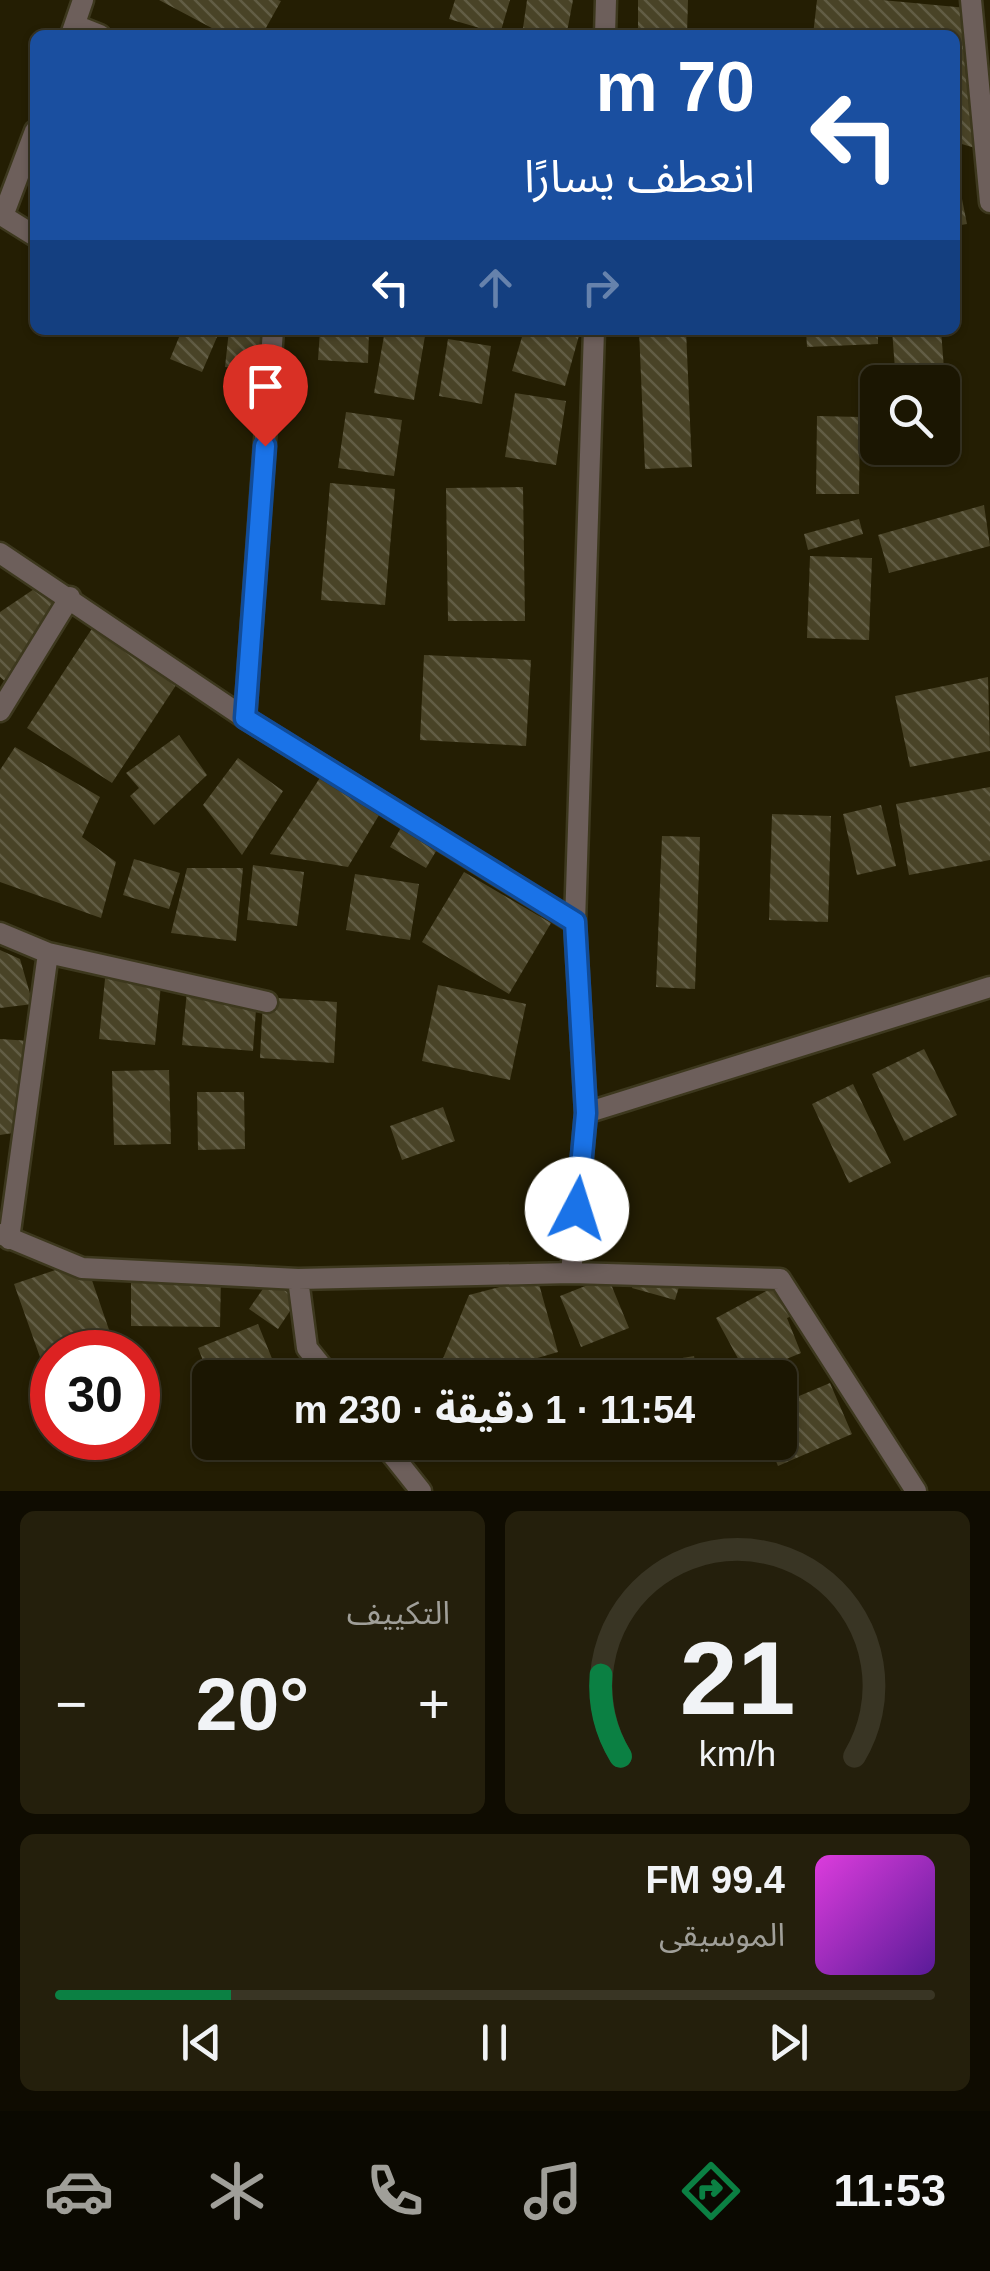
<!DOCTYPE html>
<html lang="ar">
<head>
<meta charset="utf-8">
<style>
  body { margin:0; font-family:Helvetica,"Noto Sans Arabic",sans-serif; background:#241f0c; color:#f1f3f6; direction:rtl; height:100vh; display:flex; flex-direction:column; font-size:38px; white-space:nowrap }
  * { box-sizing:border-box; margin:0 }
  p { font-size:32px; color:#a09f99 }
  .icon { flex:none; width:55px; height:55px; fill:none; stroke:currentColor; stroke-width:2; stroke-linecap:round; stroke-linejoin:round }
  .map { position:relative; height:1491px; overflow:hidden; direction:ltr }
  .side { display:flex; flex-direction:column; gap:20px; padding:20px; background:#0f0c01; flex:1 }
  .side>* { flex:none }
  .hud { position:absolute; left:30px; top:30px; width:930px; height:305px; border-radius:15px; box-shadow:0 2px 8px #0004,0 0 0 2px #393524; direction:rtl; background:#1a4fa0; color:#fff; overflow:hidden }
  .buttons { position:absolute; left:860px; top:365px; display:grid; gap:20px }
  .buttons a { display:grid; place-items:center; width:100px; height:100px; border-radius:15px; background:#1b1602; box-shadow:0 2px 8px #0004,0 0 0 2px #393524; font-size:50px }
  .speed { position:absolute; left:30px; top:1330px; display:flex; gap:20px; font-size:50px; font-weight:700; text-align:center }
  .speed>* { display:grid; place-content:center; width:130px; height:130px; border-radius:50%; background:#1b1602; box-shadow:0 2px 8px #0004,0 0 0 2px #393524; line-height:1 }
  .speed .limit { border:15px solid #d22; background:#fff; color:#111 }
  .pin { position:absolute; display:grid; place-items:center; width:85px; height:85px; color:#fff; margin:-102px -42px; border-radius:50% 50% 50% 0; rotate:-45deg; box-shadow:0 0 10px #0007 }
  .pin .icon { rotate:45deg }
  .me { position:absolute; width:110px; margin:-55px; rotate:5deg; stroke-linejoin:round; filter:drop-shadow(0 0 8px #0008) }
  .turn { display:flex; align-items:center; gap:35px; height:210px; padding:0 40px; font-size:45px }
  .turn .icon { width:130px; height:130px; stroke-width:2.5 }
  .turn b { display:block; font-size:70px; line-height:85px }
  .lanes { display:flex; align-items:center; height:95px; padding:0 40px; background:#0003; justify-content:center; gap:50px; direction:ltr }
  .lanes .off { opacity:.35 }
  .big { font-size:75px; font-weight:800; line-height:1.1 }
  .side .card { flex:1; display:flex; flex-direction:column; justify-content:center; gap:15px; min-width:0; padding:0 35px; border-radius:15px; background:#241f0c }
  .side .dial { align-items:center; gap:0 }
  .dial svg { height:260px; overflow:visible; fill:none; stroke:#393524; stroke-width:7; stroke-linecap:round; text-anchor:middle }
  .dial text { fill:#f1f3f6; stroke:none }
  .song { display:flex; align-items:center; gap:30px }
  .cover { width:120px; height:120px; border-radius:15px; background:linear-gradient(135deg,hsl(300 70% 55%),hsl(270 70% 35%)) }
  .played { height:10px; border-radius:5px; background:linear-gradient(90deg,#0b8043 20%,#393524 20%) }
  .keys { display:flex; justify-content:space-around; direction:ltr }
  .heat { display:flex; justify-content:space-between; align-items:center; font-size:55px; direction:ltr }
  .side .tiles { flex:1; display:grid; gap:20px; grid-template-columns:1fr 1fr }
  .card:last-child { grid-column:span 2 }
  .trip { position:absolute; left:192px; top:1360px; width:605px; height:100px; border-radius:15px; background:#1b1602; box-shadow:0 2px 8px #0004,0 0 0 2px #393524; font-weight:800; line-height:100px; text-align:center; direction:rtl }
  .dock { display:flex; height:160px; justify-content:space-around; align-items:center; background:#0b0901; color:#a09f99 }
  .dock .icon { width:70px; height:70px }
  .dock .on { color:#0b8043 }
  .dock b { font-size:45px; color:#f1f3f6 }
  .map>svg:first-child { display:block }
</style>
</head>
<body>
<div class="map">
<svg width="990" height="1491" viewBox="0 0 990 1491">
  <defs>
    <pattern id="building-back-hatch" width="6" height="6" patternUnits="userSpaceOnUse" patternTransform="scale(2.5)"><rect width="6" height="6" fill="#494327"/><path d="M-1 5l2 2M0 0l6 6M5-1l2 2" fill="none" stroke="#625d45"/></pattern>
  </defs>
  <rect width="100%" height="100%" fill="#241e03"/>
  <path fill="url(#building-back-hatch)" d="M159 0H278L281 1 262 35H225Z
    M455 0H510L500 34 449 19Z
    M527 0H573L567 32 522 35Z
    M638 0H688L687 35H638Z
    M817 0H882L967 8 975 148 955 142V35H813Z
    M955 164 967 224 955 226Z
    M182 330H220L202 372 170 359Z
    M229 330H279L275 372 225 367Z
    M320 330H369L368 363 318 360Z
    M385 330 425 336 414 400 374 393Z
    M524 330 580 332 565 386 512 371Z
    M639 330H686L692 467 645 469Z
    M806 330H878V344L807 347Z
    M892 330H941L945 382H896Z
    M448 339 491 346 482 404 439 396Z
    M515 393 566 401 556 465 505 457Z
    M346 412 402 420 394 476 338 468Z
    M817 416 860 417 859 494H816Z
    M330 483 395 489 385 605 321 600Z
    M523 487 525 621H448L446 488Z
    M984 505 990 546 889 573 878 535Z
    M859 519 863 534 808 550 804 534Z
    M810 556 872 558 869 640 807 638Z
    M43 583 64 598 11 687 0 677V612Z
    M97 621 182 676 112 783 27 728Z
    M424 655 531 660 526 746 420 740Z
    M988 677 990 751 910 767 895 696Z
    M179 735 207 775 154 825 130 796 139 788 126 773Z
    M15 747 100 797 82 837 116 862 101 918 0 882V770Z
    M238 758 283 791 242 855 203 805Z
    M329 764 388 800 348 867 270 854Z
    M990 787V860L909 875 896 804Z
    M881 805 896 866 857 875 843 814Z
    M411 810 448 831 426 868 390 847Z
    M772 814 831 816 828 922 769 920Z
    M662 836 700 837 695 989 656 987Z
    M134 859 180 873 169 909 123 895Z
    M253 865 304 872 297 926 247 920Z
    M187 868H243L236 941 171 933Z
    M464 872 551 923 509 994 422 942Z
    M355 874 419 884 410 940 346 930Z
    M0 950 20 959 33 1004 0 1008Z
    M106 969 162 975 155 1045 99 1039Z
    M438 985 526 1004 510 1080 422 1061Z
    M187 990 257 996 253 1051 182 1045Z
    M263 997 337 1002 334 1063 260 1058Z
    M0 1039 31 1041 19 1132 0 1135Z
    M924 1049 957 1115 904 1141 872 1074Z
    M169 1070 171 1144 114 1145 112 1071Z
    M853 1084 891 1163 849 1183 812 1104Z
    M197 1092H244L245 1149 198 1150Z
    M443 1107 455 1141 402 1160 390 1126Z
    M85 1260 116 1350 52 1352V1372L46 1374 14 1284Z
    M639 1265 682 1277 675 1300 632 1288Z
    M131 1277 221 1278 220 1327 131 1326Z
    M537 1277 558 1352 468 1378H451L442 1361 469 1295Z
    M608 1277 629 1328 581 1347 560 1296Z
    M269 1280 298 1299 278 1329 249 1309Z
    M785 1281 797 1314 787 1318 801 1353 747 1375 716 1318Z
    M258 1324 275 1366 246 1378H210L198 1348Z
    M326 1356 337 1378H289L288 1375Z
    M694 1356 698 1378H639L637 1366Z
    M830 1383 852 1434 778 1466 768 1442H780V1404Z"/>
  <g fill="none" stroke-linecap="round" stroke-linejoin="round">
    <defs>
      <path id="street" d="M971 0 990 202
        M75 25 100 35
        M71 35 83 0
        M605 35 606 0
        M35 131 3 216 35 236
        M0 553 245 718 575 923
        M0 711 70 597
        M245 718 273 330
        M0 933 48 953 267 1002
        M586 1113 990 987
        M0 1234 82 1268 298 1279 571 1273 780 1279 916 1491
        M9 1239 48 953
        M571 1273 586 1113 575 923 594 330
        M298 1279 307 1348 331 1378
        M382 1442 421 1491"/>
    </defs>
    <use href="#street" stroke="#3d381e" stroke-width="25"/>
    <use href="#street" stroke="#6d5f5b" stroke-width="20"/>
  </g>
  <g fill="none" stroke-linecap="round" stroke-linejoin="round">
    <defs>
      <path id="route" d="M265 446 245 718 575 922 586 1113 577 1209"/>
    </defs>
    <use href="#route" stroke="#114b97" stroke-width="25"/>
    <use href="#route" stroke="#1a73e8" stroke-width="18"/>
  </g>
</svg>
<div class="buttons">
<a><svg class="icon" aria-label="search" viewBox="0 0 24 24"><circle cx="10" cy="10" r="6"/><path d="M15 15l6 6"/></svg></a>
</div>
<div class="speed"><div class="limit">30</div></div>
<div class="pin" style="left:265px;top:446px;background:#d93025"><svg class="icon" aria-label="arrive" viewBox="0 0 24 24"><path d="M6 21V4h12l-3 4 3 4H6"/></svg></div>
<svg class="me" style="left:577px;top:1209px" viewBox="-20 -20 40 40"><circle r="19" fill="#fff"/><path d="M0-13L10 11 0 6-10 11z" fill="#1a73e8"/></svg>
<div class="trip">11:54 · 1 دقيقة · 230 m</div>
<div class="hud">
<div class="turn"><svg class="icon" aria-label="left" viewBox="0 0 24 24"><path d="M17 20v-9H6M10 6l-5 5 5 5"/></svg><div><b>70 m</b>انعطف يسارًا</div></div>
<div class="lanes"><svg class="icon" aria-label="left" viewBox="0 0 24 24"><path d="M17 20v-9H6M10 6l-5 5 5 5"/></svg><svg class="icon off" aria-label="ahead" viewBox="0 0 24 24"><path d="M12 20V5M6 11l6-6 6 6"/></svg><svg class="icon off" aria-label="right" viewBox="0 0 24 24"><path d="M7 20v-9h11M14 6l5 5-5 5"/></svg></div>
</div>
</div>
<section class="side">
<div class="tiles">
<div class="card dial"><svg viewBox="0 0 100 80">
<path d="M14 69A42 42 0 1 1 86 69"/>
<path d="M14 69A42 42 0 0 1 8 44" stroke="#0b8043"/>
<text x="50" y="56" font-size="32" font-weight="700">21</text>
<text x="50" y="72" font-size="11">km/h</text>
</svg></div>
<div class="card"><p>التكييف</p>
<div class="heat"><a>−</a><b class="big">20°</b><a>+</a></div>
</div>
<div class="card">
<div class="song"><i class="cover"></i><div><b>99.4 FM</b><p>الموسيقى</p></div></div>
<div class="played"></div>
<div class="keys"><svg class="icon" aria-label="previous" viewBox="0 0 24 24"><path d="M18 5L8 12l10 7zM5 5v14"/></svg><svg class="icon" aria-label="pause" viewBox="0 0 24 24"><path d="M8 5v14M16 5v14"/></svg><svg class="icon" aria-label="next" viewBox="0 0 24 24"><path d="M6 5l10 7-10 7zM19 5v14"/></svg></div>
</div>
</div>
</section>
<nav class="dock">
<b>11:53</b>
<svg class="icon on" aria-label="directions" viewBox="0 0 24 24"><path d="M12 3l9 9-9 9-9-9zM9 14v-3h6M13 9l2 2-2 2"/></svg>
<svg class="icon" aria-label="music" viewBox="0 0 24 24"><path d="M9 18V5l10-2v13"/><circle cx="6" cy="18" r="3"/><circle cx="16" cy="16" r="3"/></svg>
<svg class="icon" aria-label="phone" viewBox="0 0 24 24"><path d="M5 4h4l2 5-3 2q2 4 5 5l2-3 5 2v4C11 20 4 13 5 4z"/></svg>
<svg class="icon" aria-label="climate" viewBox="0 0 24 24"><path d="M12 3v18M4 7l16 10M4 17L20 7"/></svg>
<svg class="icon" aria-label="car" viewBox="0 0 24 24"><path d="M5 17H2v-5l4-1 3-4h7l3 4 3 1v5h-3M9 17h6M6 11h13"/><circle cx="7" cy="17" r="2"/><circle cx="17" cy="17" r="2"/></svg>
</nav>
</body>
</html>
